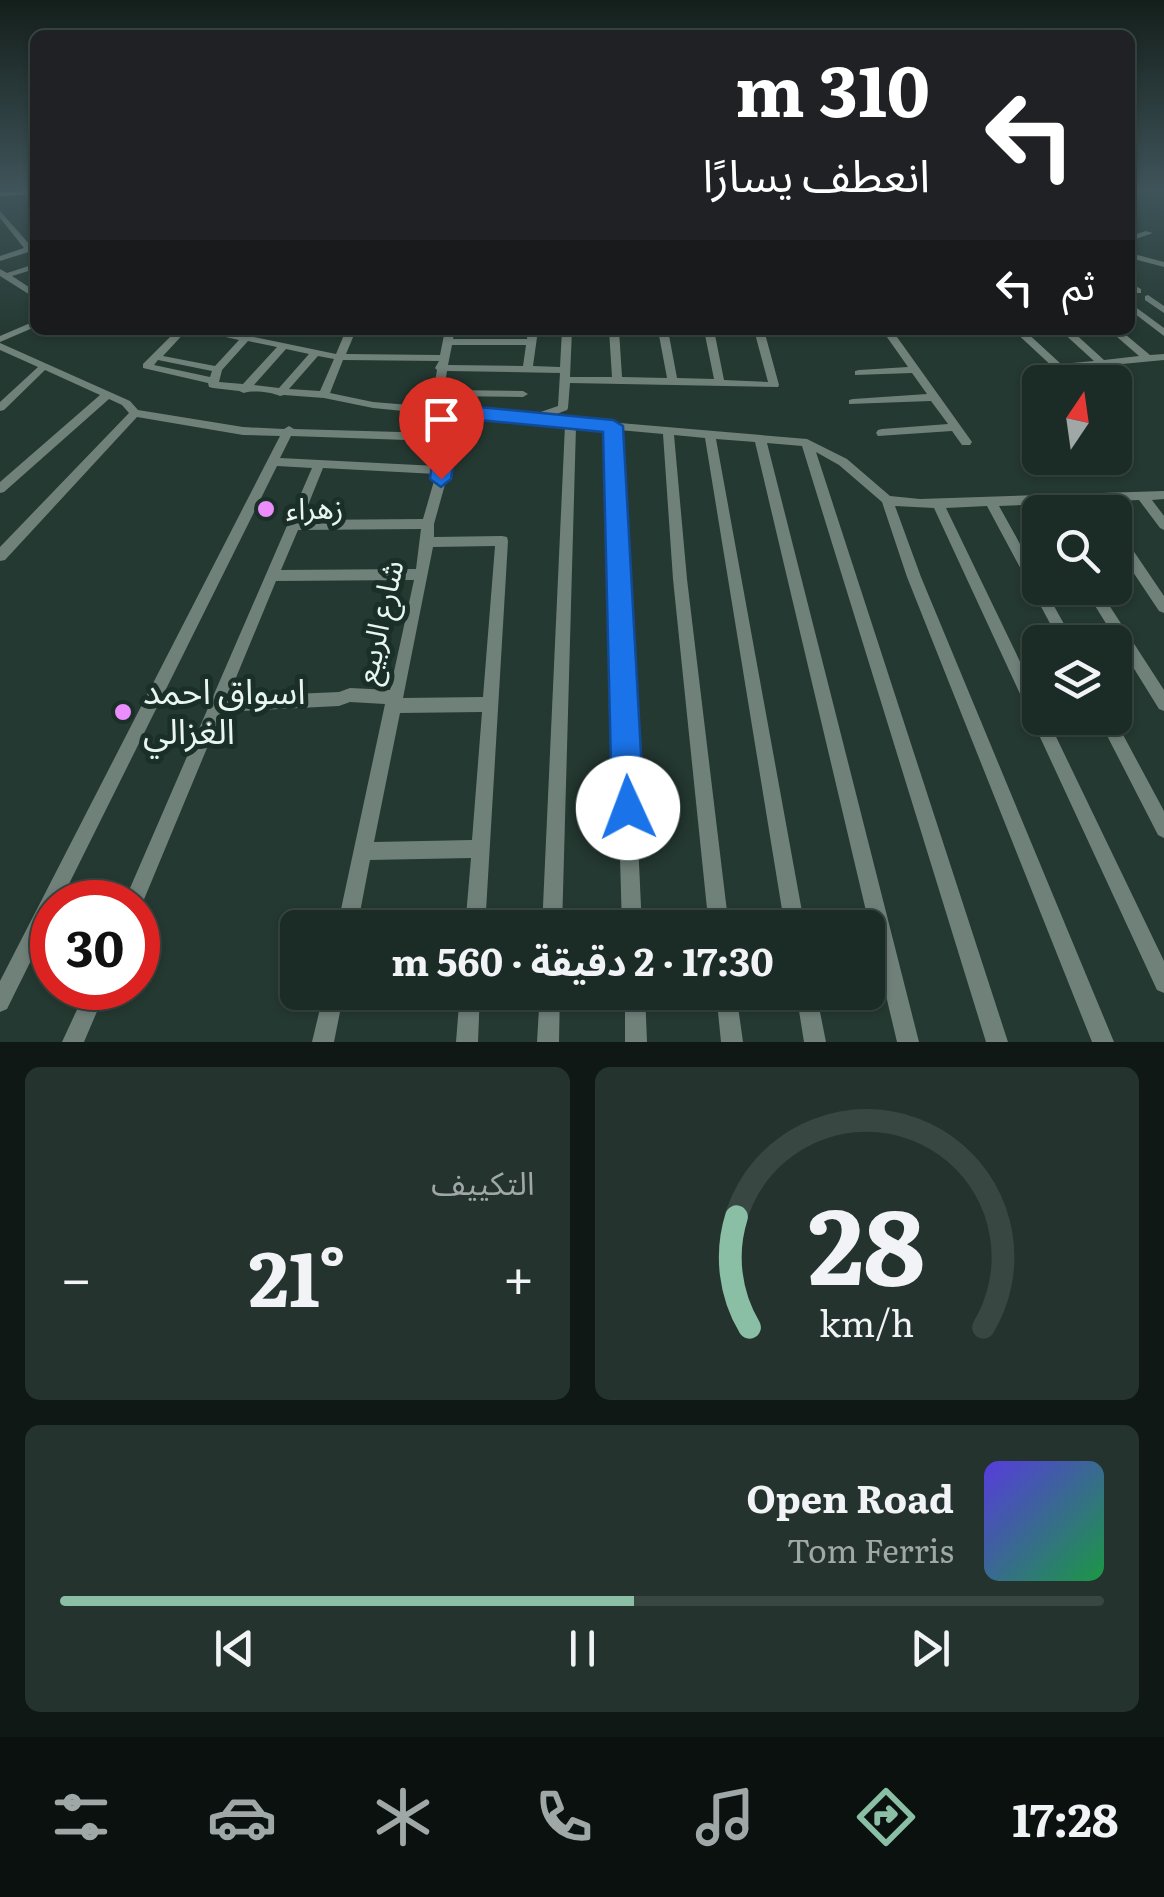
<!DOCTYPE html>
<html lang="ar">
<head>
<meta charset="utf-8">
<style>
  body { margin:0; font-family:Literata,"Noto Sans Arabic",serif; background:#24332d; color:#f1f3f6; direction:rtl; height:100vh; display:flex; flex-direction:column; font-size:38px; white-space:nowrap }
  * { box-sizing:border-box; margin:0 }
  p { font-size:32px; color:#a0a7a7 }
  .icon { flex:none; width:55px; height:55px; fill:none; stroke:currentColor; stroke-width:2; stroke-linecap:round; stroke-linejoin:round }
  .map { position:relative; height:1042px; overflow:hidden; direction:ltr }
  .details { display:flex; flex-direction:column; gap:25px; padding:25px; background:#0f1814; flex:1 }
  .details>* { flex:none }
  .hud { position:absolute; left:30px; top:30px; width:1105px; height:305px; border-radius:15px; box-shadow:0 2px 8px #0004,0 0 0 2px #394742; direction:rtl; background:#202124; color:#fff; overflow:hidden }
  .needle { width:65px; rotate:13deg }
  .controls { position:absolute; left:1022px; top:365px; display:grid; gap:20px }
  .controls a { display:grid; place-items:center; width:110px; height:110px; border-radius:15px; background:#1b2b25; box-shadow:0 2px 8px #0004,0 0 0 2px #394742; font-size:50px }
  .speed { position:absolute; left:30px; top:880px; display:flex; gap:20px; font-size:50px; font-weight:700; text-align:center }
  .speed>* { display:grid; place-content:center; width:130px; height:130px; border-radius:50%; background:#1b2b25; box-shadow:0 2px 8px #0004,0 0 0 2px #394742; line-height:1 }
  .speed .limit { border:15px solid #d22; background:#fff; color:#111 }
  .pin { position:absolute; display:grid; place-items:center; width:85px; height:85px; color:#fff; margin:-102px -42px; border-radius:50% 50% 50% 0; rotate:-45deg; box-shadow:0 0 10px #0007 }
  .pin .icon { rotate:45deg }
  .me { position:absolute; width:110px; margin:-55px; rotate:358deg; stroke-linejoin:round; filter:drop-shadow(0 0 8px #0008) }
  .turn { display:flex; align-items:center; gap:35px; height:210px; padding:0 40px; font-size:45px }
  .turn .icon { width:130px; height:130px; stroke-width:2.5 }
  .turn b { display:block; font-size:70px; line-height:85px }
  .then { display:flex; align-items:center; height:95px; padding:0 40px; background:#0003; gap:20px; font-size:38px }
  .big { font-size:75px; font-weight:700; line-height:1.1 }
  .details .card { flex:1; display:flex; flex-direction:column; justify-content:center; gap:15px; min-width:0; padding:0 35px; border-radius:15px; background:#24332d }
  .details .dial { align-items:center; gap:0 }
  .dial svg { height:260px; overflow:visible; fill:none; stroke:#394742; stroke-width:7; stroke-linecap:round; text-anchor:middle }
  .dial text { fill:#f1f3f6; stroke:none }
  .song { display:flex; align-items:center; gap:30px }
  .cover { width:120px; height:120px; border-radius:15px; background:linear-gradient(135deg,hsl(250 70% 55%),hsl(140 70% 35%)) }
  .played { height:10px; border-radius:5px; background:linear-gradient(90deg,#8abfa5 55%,#394742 55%) }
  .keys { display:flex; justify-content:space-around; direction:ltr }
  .heat { display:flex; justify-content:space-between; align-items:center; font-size:55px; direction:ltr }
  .details .tiles { flex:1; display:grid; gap:25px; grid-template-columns:1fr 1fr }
  .card:last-child { grid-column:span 2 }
  .trip { position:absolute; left:280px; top:910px; width:605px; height:100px; border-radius:15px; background:#1b2b25; box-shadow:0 2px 8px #0004,0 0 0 2px #394742; font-weight:700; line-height:100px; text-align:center; direction:rtl }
  .menu { display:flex; height:160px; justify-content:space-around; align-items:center; background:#0b110f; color:#a0a7a7 }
  .menu .icon { width:70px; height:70px }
  .menu .active { color:#8abfa5 }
  .menu b { font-size:45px; color:#f1f3f6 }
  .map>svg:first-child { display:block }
</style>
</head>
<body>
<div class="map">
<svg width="1164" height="1042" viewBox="0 0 1164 1042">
  <rect width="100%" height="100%" fill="#243931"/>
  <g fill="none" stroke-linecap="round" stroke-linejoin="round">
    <path fill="#70817a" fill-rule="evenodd" d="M1159 189H1164V191L1160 190Z
      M0 211 31 246H35V250L0 261V256L24 248 0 218Z
      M1146 231 1153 233 1130 241V236Z
      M1130 253 1164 262V267L1130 258Z
      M35 264V269L12 276 35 291V298L0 276V269L7 273Z
      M1130 283 1141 289V293H1135L1130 290Z
      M1148 295 1164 306V313L1145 300V296Z
      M1130 303 1164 328V336L1130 310Z
      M35 321V327L0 342V336Z
      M177 330H187L163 356 215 366 239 340 203 332 201 330H220L336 354 346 330H356L346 354 440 355 445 330H455L453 339H527L528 330H538L533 366 560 367 562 330H572L570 377H612L609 330H619L622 377 667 378 658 330H668L677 378 714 379 704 330H714L724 380 768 382 754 330H764L779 385 778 387 570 383 568 408 567 410 549 417 807 439 847 459 890 496 920 499 1164 491V499L1152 500 1164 516V530L1160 528 1139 500 999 506 1040 580V588H1044L1074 642H1060L987 506 946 508 1040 703V718H1047L1164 961V993L1157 990 934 508 895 506 921 577 1114 1042H1092L907 577 882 502 839 465 816 452 1008 1042H986L802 446 767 443 919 1042H897L755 442 716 439 805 928H785L705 438 674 435 687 579 729 928H709L673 579 663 434 619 430 642 928H622L608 429 576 426 562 928H542L565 425 445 415 449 470 434 524V537L502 536 507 537 508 541 485 928H465L471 858 370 860 357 928H337L385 704 350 702 339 706 222 712 140 909 138 910V902H124L312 468 277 466 60 902H52V918L7 1009 0 1012V981L280 436 243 435 137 417 5 560 0 561V547L129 413 122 405 109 399 4 492 0 493V482L100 395 45 370 4 410 0 411V402L38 367 0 350V343L130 401 138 410 243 427 284 429 289 426 294 429 435 433 434 414 373 408 324 398 284 395 280 396C271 392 253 390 244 393L239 391 213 388 209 387 208 383 143 368V364ZM248 341 277 347 243 384 219 382 222 370ZM452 345H526L523 366 448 365ZM286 349 309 354 279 388 254 385ZM318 356 334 359 320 391 289 389ZM158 360 212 371 210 377 154 365ZM343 360 439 361 435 368 437 370 433 393 434 407 373 402 330 393ZM447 371 560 373 558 406 532 415 444 408 443 396 523 397 528 394 523 391 444 390ZM291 436 436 441 437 466 280 458ZM323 468 436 474 423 519 302 520ZM421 529 416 569 281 570 298 530ZM495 546 483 697 403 698 433 547ZM414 580 390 690 350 688 339 692 228 697 276 581ZM482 712 472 840 374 842 400 713Z
      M882 330H892L972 442 970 445H962L952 431 878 436 876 433 878 430 882 429 948 424 931 401 849 404V400L853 399 927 394 912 373 855 375V371L859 370 908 367Z
      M1013 330H1024L1061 364 1094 361 1060 330H1071L1104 360 1139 356 1109 330H1120L1150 355 1164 354V360L1059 370 1055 369Z
      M1115 530 1120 531 1164 596V613L1159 611 1115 545Z
      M1084 588H1098L1164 690V711L1159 709Z
      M1098 718H1114L1164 811V838L1158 835Z
      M87 988H107L84 1042H62Z
      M324 992H344L334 1042H312Z
      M460 992H480L478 1042H456Z
      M540 992H560L559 1042H537Z
      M625 992H645L647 1042H625Z
      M716 992H736L743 1042H721Z
      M796 992H816L826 1042H804Z"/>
    <path fill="#abcdbf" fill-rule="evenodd" d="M35 189V194L0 196V190Z"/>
  </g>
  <linearGradient id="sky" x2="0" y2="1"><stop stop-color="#141f1b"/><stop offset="0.57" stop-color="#3f545a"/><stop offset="1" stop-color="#3f545a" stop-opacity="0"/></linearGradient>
  <rect width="1164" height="334" fill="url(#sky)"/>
  <path fill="#1a73e8" stroke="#114b97" stroke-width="2.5" d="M437 403 613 420 623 426 644 808 639 819 628 824 617 819 612 808 603 432 448 417 454 456 451 479 441 487 430 479 433 456 428 410Z"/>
  <g fill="#eb8dfc" stroke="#1a2f27" stroke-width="4">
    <circle cx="266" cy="509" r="10"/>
    <circle cx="123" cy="712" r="10"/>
  </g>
  <g text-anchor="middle" stroke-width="10" stroke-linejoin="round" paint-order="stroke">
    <g font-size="30" fill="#e8f5f0" stroke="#1a2f27" text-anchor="start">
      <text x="286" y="519">زهراء</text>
    </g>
    <g font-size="30" fill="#e8f5f0" stroke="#1a2f27">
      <text transform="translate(380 622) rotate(-77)" y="10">شارع الربيع</text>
    </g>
    <g font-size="35" fill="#e8f5f0" stroke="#1a2f27" text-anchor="start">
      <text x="143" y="704">اسواق احمد<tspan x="143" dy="40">الغزالي</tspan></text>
    </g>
  </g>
</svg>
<div class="controls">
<a><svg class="needle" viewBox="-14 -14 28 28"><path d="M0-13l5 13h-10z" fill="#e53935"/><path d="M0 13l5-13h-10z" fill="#a0a7a7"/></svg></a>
<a><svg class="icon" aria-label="search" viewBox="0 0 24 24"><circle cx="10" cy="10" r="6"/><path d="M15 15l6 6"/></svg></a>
<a><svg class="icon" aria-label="layers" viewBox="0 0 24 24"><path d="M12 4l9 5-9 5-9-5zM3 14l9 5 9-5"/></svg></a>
</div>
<div class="speed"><div class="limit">30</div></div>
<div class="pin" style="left:441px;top:479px;background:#d93025"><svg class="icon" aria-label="arrive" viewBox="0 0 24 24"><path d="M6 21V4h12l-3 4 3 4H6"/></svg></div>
<svg class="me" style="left:628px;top:808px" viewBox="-20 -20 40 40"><circle r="19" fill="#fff"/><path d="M0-13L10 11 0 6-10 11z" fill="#1a73e8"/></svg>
<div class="trip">17:30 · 2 دقيقة · 560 m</div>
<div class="hud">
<div class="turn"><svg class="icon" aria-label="left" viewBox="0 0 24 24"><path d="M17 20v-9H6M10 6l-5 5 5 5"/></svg><div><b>310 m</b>انعطف يسارًا</div></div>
<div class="then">ثم<svg class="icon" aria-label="left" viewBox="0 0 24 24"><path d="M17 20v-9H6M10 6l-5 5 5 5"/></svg></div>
</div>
</div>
<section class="details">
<div class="tiles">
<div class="card dial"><svg viewBox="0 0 100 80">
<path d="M14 69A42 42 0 1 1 86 69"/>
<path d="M14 69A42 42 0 0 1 10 35" stroke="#8abfa5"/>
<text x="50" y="56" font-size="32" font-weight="700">28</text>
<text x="50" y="72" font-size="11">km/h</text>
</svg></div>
<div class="card"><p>التكييف</p>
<div class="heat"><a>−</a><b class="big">21°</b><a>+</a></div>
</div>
<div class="card">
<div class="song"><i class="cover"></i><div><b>Open Road</b><p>Tom Ferris</p></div></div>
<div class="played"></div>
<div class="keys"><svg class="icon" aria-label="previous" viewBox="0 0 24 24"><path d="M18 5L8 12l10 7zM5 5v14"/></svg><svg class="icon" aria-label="pause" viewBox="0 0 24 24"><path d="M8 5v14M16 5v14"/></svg><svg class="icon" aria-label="next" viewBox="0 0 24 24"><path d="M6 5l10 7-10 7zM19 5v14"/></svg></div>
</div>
</div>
</section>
<nav class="menu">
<b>17:28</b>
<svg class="icon active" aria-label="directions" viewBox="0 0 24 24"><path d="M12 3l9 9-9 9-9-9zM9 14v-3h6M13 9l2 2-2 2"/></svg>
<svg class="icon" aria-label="music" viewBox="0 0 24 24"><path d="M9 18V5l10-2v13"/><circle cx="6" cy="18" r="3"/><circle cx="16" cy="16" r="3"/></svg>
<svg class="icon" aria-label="phone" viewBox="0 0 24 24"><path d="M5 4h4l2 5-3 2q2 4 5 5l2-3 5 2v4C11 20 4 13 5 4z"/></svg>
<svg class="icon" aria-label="climate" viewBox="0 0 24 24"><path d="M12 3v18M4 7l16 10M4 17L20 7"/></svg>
<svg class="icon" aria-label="car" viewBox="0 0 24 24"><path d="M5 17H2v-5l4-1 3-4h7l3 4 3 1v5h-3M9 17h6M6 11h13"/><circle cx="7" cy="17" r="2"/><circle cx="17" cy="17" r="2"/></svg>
<svg class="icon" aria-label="filters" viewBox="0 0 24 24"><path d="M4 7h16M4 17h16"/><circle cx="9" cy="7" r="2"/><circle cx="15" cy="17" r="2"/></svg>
</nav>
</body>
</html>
